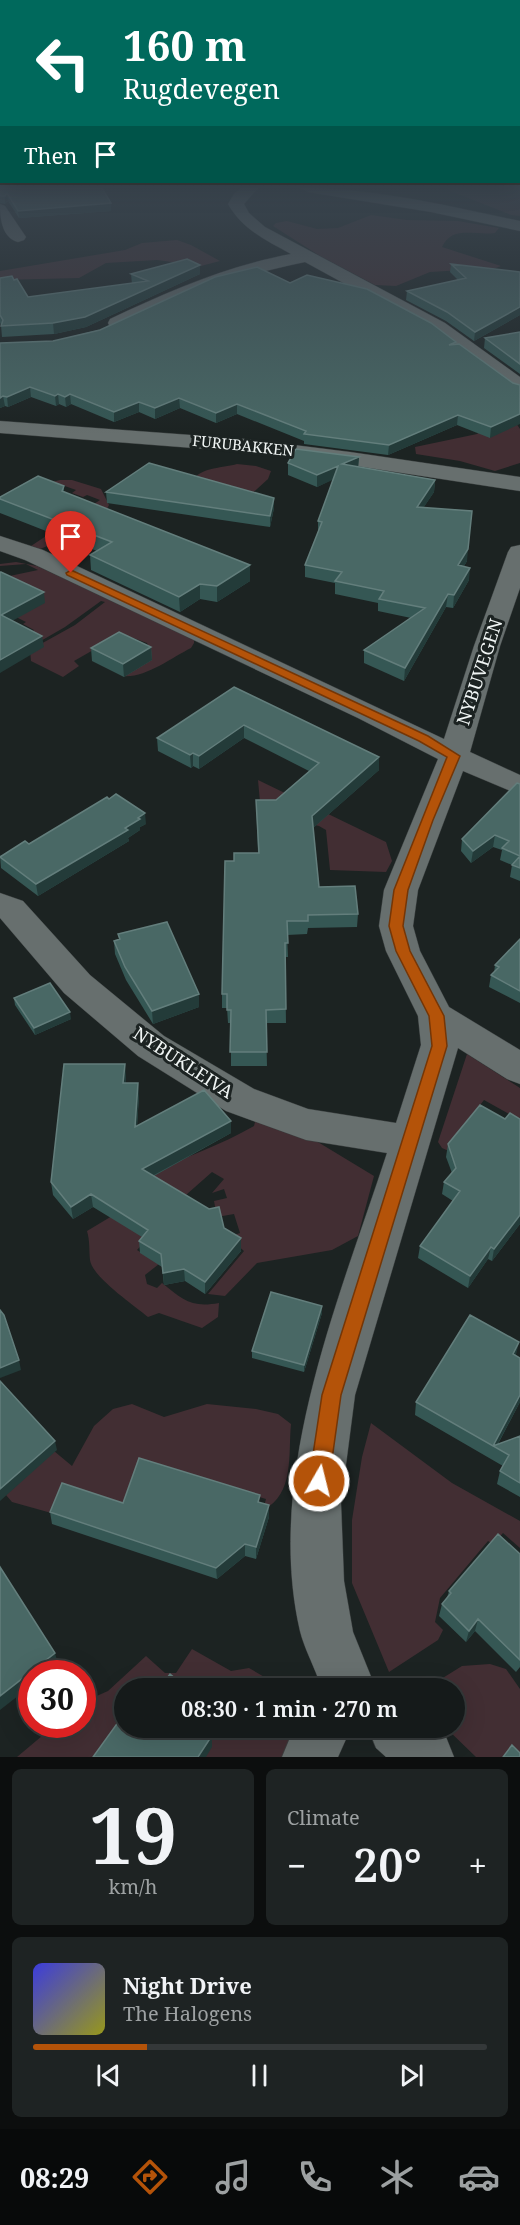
<!DOCTYPE html>
<html lang="en">
<head>
<meta charset="utf-8">
<style>
  body { margin:0; font-family:"Noto Serif",serif; background:#1e2323; color:#f1f3f6; height:100vh; display:flex; flex-direction:column; font-size:22px; white-space:nowrap }
  * { box-sizing:border-box; margin:0 }
  p { font-size:20px; color:#9da1a2 }
  .icon { flex:none; width:33px; height:33px; fill:none; stroke:currentColor; stroke-width:2; stroke-linecap:round; stroke-linejoin:round }
  .map { position:relative; height:1757px; overflow:hidden }
  .side { display:flex; flex-direction:column; gap:12px; padding:12px; background:#0c0e0e; flex:1 }
  .side>* { flex:none }
  .banner { position:absolute; left:0px; top:0px; width:520px; height:183px; box-shadow:0 6px 24px #0002,0 0 0 2px #343839; background:#00695c; color:#fff; overflow:hidden }
  .speed { position:absolute; left:18px; top:1660px; display:flex; gap:12px; font-size:30px; font-weight:700; text-align:center }
  .speed>* { display:grid; place-content:center; width:78px; height:78px; border-radius:50%; background:#151a1a; box-shadow:0 6px 24px #0002,0 0 0 2px #343839; line-height:1 }
  .speed .limit { border:9px solid #d22; background:#fff; color:#111 }
  .pin { position:absolute; display:grid; place-items:center; width:51px; height:51px; color:#fff; margin:-62px -26px; border-radius:50% 50% 50% 0; rotate:-45deg; box-shadow:0 0 6px #0007 }
  .pin .icon { rotate:45deg }
  .me { position:absolute; width:66px; margin:-33px; rotate:8deg; stroke-linejoin:round; filter:drop-shadow(0 0 4px #0008) }
  .turn { display:flex; align-items:center; gap:21px; height:126px; padding:0 24px; font-size:27px }
  .turn .icon { width:78px; height:78px; stroke-width:2.5 }
  .turn b { display:block; font-size:42px; line-height:51px }
  .then { display:flex; align-items:center; height:57px; padding:0 24px; background:#0003; gap:12px; font-size:22px }
  .big { font-size:45px; font-weight:600; line-height:1.1 }
  .side .widget { flex:1; display:flex; flex-direction:column; justify-content:center; gap:9px; min-width:0; padding:0 21px; border-radius:9px; background:#1e2323 }
  .side .dial { align-items:center; gap:0 }
  .dial b { font-size:78px; line-height:1 }
  .song { display:flex; align-items:center; gap:18px }
  .cover { width:72px; height:72px; border-radius:9px; background:linear-gradient(135deg,hsl(240 70% 55%),hsl(60 70% 35%)) }
  .played { height:6px; border-radius:3px; background:linear-gradient(90deg,#b45309 25%,#343839 25%) }
  .keys { display:flex; justify-content:space-around; direction:ltr }
  .heat { display:flex; justify-content:space-between; align-items:center; font-size:33px; direction:ltr }
  .side .tiles { flex:1; display:grid; gap:12px; grid-template-columns:1fr 1fr }
  .widget:last-child { grid-column:span 2 }
  .trip { position:absolute; left:114px; top:1678px; width:351px; height:60px; border-radius:30px; background:#151a1a; box-shadow:0 6px 24px #0002,0 0 0 2px #343839; font-weight:600; line-height:60px; text-align:center }
  .menu { display:flex; height:96px; justify-content:space-around; align-items:center; background:#080a0a; color:#9da1a2 }
  .menu .icon { width:42px; height:42px }
  .menu .active { color:#b45309 }
  .menu b { font-size:27px; color:#f1f3f6 }
  .map>svg:first-child { display:block }
</style>
</head>
<body>
<div class="map">
<svg width="520" height="1757" viewBox="0 0 520 1757">
  <rect width="100%" height="100%" fill="#1c2322"/>
  <path fill="#422e33" d="M443 188H520V216L511 215Z
    M371 215 407 220 458 221 499 228 495 233C475 236 452 225 442 247L501 266 496 268 430 272 396 286 375 285 320 256 273 226 276 223 287 221 317 229 338 228Z
    M177 240 191 245 220 261 201 266 157 260 106 263 79 278 0 280V271L125 250 142 243Z
    M495 419 516 423 520 429V463L495 471 460 461 416 454 415 447 477 434Z
    M237 464 256 466 271 471 268 479 247 498 244 490 194 479C202 467 224 468 237 464Z
    M60 480H72L101 489 109 505 107 509 50 545 40 549 31 546 100 500 87 495 83 497 72 493 76 490 62 485 52 490 48 483Z
    M16 562 37 566 194 638V643L191 648C171 658 144 679 122 676L149 647 147 643 125 635 116 637 74 661 79 666 63 677 31 661 30 650 75 625 105 602 101 601 65 627 39 642 31 633 34 630 23 624 26 622 14 616 0 578 38 570 26 564 0 566V564Z
    M258 780 386 842 392 861 386 872 330 870 326 830 319 826 261 813Z
    M467 1054 520 1088V1128L518 1119 484 1100 473 1114 451 1152 442 1148 438 1142Z
    M257 1114 303 1133 374 1176 358 1236 332 1250 257 1263 225 1296 208 1294 244 1251 228 1237 240 1233 234 1214 217 1217 214 1201 227 1198 224 1189 212 1193 224 1179 212 1172 178 1202 150 1174C185 1157 221 1145 254 1126Z
    M112 1216 148 1238 137 1250 159 1264 145 1275 147 1284 157 1288 162 1283C183 1300 191 1308 219 1303L218 1317 202 1328 159 1313 148 1317C135 1306 92 1277 90 1260 89 1250 90 1241 87 1231Z
    M132 1404 164 1417 207 1404 256 1409 278 1414 291 1424C288 1454 295 1494 263 1510L266 1499 147 1465 128 1512 62 1516 12 1502 6 1495 54 1451 72 1466 94 1426 113 1409Z
    M371 1423 452 1483 520 1521V1548L503 1533 493 1544 488 1541 440 1598 435 1622 443 1630 438 1640 389 1672 352 1583V1520L362 1457Z
    M192 1649 231 1671 249 1668 285 1689H124V1728H299L287 1757H17L55 1725H82L83 1702 108 1691 146 1656 165 1673H176Z
    M490 1664 506 1669 520 1689V1757H476L446 1728H454V1689H425L462 1666Z"/>
  <g fill="none" stroke-linecap="round" stroke-linejoin="round">
    <defs>
      <path id="street" d="M241 188H258L244 204 249 213 265 227 445 323 520 377V393L513 391 431 331 305 262C255 272 208 287 161 309 147 316 127 331 110 327L108 323 110 319C169 291 227 266 291 254 266 240 243 230 228 204L234 194Z
        M0 204 5 206 26 237 24 240 18 242C2 238 0 218 0 204Z
        M0 536 43 550 444 739 474 646 508 552 511 547 520 545V588L500 646 470 752 520 775V795L463 771 418 890 413 926 420 951 449 1007 520 1050V1084L507 1079 458 1048 355 1395 341 1503 344 1581 353 1632 372 1679 368 1689H313L318 1678C312 1662 304 1647 300 1631 264 1475 339 1300 387 1153L306 1140 226 1111 138 1056 64 993 0 918V893L23 901 90 975 164 1036 254 1089 308 1109 396 1123 421 1045 418 1016 386 951 379 926 384 890 438 759 358 718 25 560 0 551Z
        M294 1728H351L338 1757H282Z
        M368 1728H436L446 1737 454 1757H386L376 1748Z"/>
      <path id="secondary" d="M301 188C375 188 448 206 520 221V231L431 212 308 192Z
        M0 421 245 439 350 452 520 477V491L350 465 245 452 0 433Z"/>
    </defs>
    <use href="#street" stroke="#3a3f3f" stroke-width="1"/>
    <use href="#secondary" stroke="#3a3f3f" stroke-width="1"/>
    <use href="#street" fill="#676f6e" fill-rule="evenodd"/>
    <use href="#secondary" fill="#676f6e" fill-rule="evenodd"/>
  </g>
  <path fill="#355754" d="M0 188 111 211 19 218 8 201 5 204 0 203Z
    M451 264 520 272V315L474 341 446 321 406 300 407 291 458 280 450 272Z
    M200 265V274L86 327 54 334 2 337 1 325 0 323V278L14 280 28 297 132 284 131 274Z
    M290 283 456 344 513 383 490 438 457 425 388 455 304 444V441L237 414 216 423 180 408 155 419 139 412 114 422 71 404 66 407 59 404 56 406 31 397 8 407 5 406 0 408V343L53 341Z
    M520 332V374L484 348 485 338Z
    M359 457 358 467 435 480 434 492 423 508 467 561 464 566 469 580 453 608 446 607 404 681 364 663V650L411 618 378 611V603L335 594V583L305 577V565L318 532V521L333 479 317 487 288 475V463Z
    M64 486V492L250 565V581L217 602 200 599 180 612 91 570 90 555 97 551 0 513V497Z
    M106 492 274 498V508L270 527 107 503Z
    M151 647 152 660 124 677 92 661 91 648Z
    M234 687 379 757V770L313 828 319 887 358 914 357 927 308 928 307 934 287 935 288 957H285L286 1023H266L267 1066H231V1023H228L227 1008H222V994L234 861 258 853 256 800H276L309 771 244 738 199 769 193 766 191 768 158 751 157 738Z
    M520 784V881L510 877 512 865 500 860 502 850 493 847 471 863 461 851 462 839Z
    M146 824 140 827V830L128 838 129 841 38 896 1 868 0 856 29 844Z
    M118 934 199 994V1007L153 1024 126 980 115 954 114 941 119 940Z
    M520 939V1003L489 987 491 975 494 973 495 965Z
    M14 998 71 1019 35 1035 15 1005Z
    M126 1076 125 1083 139 1096 137 1126 231 1121V1133L154 1176 224 1228 241 1251 205 1294 185 1281 164 1285 162 1267 140 1253 139 1241 142 1237 93 1207 73 1219 53 1195 51 1182Z
    M505 1119H520V1224L492 1261 488 1259 468 1288 418 1258 420 1246 453 1201 442 1194 444 1182 452 1173 446 1157 448 1144Z
    M322 1306V1313L304 1372 252 1358V1351Z
    M516 1356 520 1358V1402L498 1444 520 1436V1497L497 1484 500 1471 503 1466 415 1415 416 1402Z
    M260 1502 269 1517 256 1559 245 1556 217 1579 52 1524 50 1512 123 1503Z
    M520 1554V1667L516 1672 475 1631 466 1642 439 1616 442 1604 447 1598 449 1591Z"/>
  <path fill="#233b39" d="M7 193 8 201 5 204V196Z
    M111 203V211L19 218 18 211Z
    M200 265V274L86 327 54 334 53 323Z
    M520 307V315L474 341 475 332Z
    M30 387 31 397 8 407 7 397Z
    M58 394 59 404 56 406 55 396Z
    M70 394 71 404 66 407 65 397Z
    M3 396 5 406 0 408V398Z
    M179 398 180 408 155 419V408Z
    M139 402V412L114 422V412Z
    M237 404V414L216 423V413Z
    M520 414V424L490 438 491 427Z
    M458 415 457 425 388 455 389 445Z
    M359 457 358 469 342 464Z
    M338 466 337 478 317 487V475Z
    M435 480 434 492 416 519 417 507Z
    M274 498V508L270 527V516Z
    M468 549 467 561 457 578 458 565Z
    M250 565V581L217 602V586Z
    M470 568 469 580 453 608 454 595Z
    M200 584V599L180 612 179 597Z
    M44 592 45 603 3 626 1 615Z
    M448 594 446 607 404 681 405 668Z
    M42 636 44 647 0 673V660Z
    M151 647 152 660 124 677 123 664Z
    M244 725V738L199 769V756Z
    M193 753V766L191 768 190 755Z
    M379 757V770L312 829V816Z
    M145 813 146 824 140 827V830L128 838 129 841 38 896 36 884 125 828Z
    M495 835 493 847 471 863 473 851Z
    M199 994V1007L153 1024 152 1011Z
    M70 1012 71 1019 35 1035 34 1028Z
    M125 1064 126 1076 125 1096 123 1083Z
    M138 1083 139 1096 136 1140 135 1127Z
    M231 1121V1133L143 1181 142 1169Z
    M91 1194 93 1207 73 1219 71 1207Z
    M520 1215V1224L492 1261 494 1249Z
    M241 1238V1251L205 1294V1282Z
    M491 1247 488 1259 468 1288 470 1276Z
    M184 1269 185 1281 164 1285 163 1273Z
    M322 1306V1313L304 1372V1365Z
    M519 1342 516 1355 513 1354Z
    M19 1360 21 1370 0 1378V1368Z
    M520 1395V1402L496 1447 493 1446 490 1458 493 1446Z
    M55 1441 57 1450 0 1501V1489Z
    M269 1505V1517L256 1559V1547Z
    M245 1544V1556L217 1579 216 1568Z
    M478 1619 475 1631 466 1642 469 1631Z
    M55 1653 58 1664 45 1674H32V1685L0 1710V1696Z
    M211 1728H218L212 1738V1747L206 1757H198L207 1733Z"/>
  <path fill="#496865" stroke="#637e7c" stroke-width="1.5" d="M0 188H102L111 203 18 211 7 193 5 196H0Z
    M187 259 200 265 85 317 53 323 1 326 3 320 0 315V278L12 276 14 280 17 279 28 297 148 281 131 274Z
    M451 264 520 272V307L475 332 447 312 407 291 466 278Z
    M257 267 290 283 307 275 367 289 431 323 456 342 449 345 459 344 513 383 520 385V414L491 427 458 415 389 445 304 434 306 431 237 404 216 413 179 398 155 408 139 402 114 412 70 394 65 397 58 394 55 396 30 387 7 397 3 396 0 398V343L53 341 100 330 215 277Z
    M520 332V364L485 338Z
    M296 449 359 457 342 464 435 480 417 507 472 511 468 549 458 565 470 568 454 595 448 594 405 668 364 650 425 608 379 599 384 591 335 581 342 572 305 565 322 522 318 521 338 466 317 475 288 463Z
    M149 463 274 498 270 516 106 492Z
    M38 476 64 486 62 491 250 565 217 586 200 584 179 597 90 555 112 542 0 499V497Z
    M0 572H1L44 592 1 615 42 636 0 660Z
    M119 632 151 647 123 664 91 648Z
    M234 687 379 757 312 816 319 887 355 886 358 914 308 915V921H287L288 943H285L286 1009 266 1010 267 1052H230L231 1010H227V994H222L225 861H234V853H259L256 800H276L319 763 244 725 199 756 193 753 190 755 157 738Z
    M517 783 520 784V868L512 865 520 856 502 848 509 841 495 835 473 851 462 839Z
    M116 794 145 813 138 818 140 819 125 828 128 830 36 884 0 857 25 841 29 844 107 797 109 799Z
    M167 922 199 994 152 1011 125 967 114 941 120 939 118 934Z
    M520 939V991L491 975 499 967 495 965Z
    M50 983 70 1012 34 1028 14 998Z
    M64 1064H125L123 1083H138L135 1127 204 1090 231 1121 142 1169 209 1209 219 1207 224 1228 241 1238 205 1282 184 1269 163 1273 161 1254 139 1241 148 1230 91 1194 71 1207 51 1182Z
    M480 1105 505 1119 510 1113 520 1119V1215L494 1249 491 1247 470 1276 420 1246 460 1191 444 1182 456 1168 448 1144Z
    M271 1292 322 1306 304 1365 252 1351Z
    M0 1310 4 1315 19 1360 0 1368Z
    M470 1315 519 1342 513 1354 520 1358V1395L493 1446 416 1402Z
    M0 1381 55 1441 0 1489Z
    M520 1436V1483L500 1471 509 1455 493 1446Z
    M139 1458 260 1495 258 1502 269 1505 256 1547 245 1544 216 1568 50 1512 62 1483 123 1503Z
    M498 1534 520 1554V1660L478 1619 469 1631 442 1604 451 1593 449 1591Z
    M0 1567 55 1653 0 1696Z
    M170 1674 188 1689H159Z
    M124 1714V1728H211L207 1733 211 1737 198 1757H93Z
    M512 1745 520 1753V1757H503Z"/>
  <linearGradient id="sky" x2="0" y2="1"><stop stop-color="#0f1313"/><stop offset="0.43" stop-color="#3a454f"/><stop offset="1" stop-color="#3a454f" stop-opacity="0"/></linearGradient>
  <rect width="520" height="434" fill="url(#sky)"/>
  <path fill="#b45309" stroke="#753606" stroke-width="1.5" d="M71 570 428 736 460 756 433 820 408 890 403 926 410 951 444 1016 447 1046 341 1395 329 1481 326 1488 319 1491 312 1488 309 1481 322 1395 432 1046 429 1016 396 951 389 926 394 890 447 757 419 741 67 575 66 573Z"/>
  <g text-anchor="middle" stroke-width="6" stroke-linejoin="round" paint-order="stroke">
    <g font-size="15" fill="#f0f5f4" stroke="#1c2322">
      <text transform="translate(243 446) rotate(6)" y="5">FURUBAKKEN</text>
    </g>
    <g font-size="18" fill="#f0f5f4" stroke="#1c2322">
      <text transform="translate(480 672) rotate(-72)" y="6">NYBUVEGEN</text>
      <text transform="translate(183 1063) rotate(33)" y="6">NYBUKLEIVA</text>
    </g>
  </g>
</svg>
<div class="speed"><div class="limit">30</div></div>
<div class="pin" style="left:71px;top:573px;background:#d93025"><svg class="icon" aria-label="arrive" viewBox="0 0 24 24"><path d="M6 21V4h12l-3 4 3 4H6"/></svg></div>
<svg class="me" style="left:319px;top:1481px" viewBox="-20 -20 40 40"><circle r="17" fill="#b45309" stroke="#fff" stroke-width="3"/><path d="M0-11L8 9 0 5-8 9z" fill="#fff"/></svg>
<div class="trip">08:30 · 1 min · 270 m</div>
<div class="banner">
<div class="turn"><svg class="icon" aria-label="left" viewBox="0 0 24 24"><path d="M17 20v-9H6M10 6l-5 5 5 5"/></svg><div><b>160 m</b>Rugdevegen</div></div>
<div class="then">Then<svg class="icon" aria-label="arrive" viewBox="0 0 24 24"><path d="M6 21V4h12l-3 4 3 4H6"/></svg></div>
</div>
</div>
<section class="side">
<div class="tiles">
<div class="widget dial"><b>19</b><p>km/h</p></div>
<div class="widget"><p>Climate</p>
<div class="heat"><a>−</a><b class="big">20°</b><a>+</a></div>
</div>
<div class="widget">
<div class="song"><i class="cover"></i><div><b>Night Drive</b><p>The Halogens</p></div></div>
<div class="played"></div>
<div class="keys"><svg class="icon" aria-label="previous" viewBox="0 0 24 24"><path d="M18 5L8 12l10 7zM5 5v14"/></svg><svg class="icon" aria-label="pause" viewBox="0 0 24 24"><path d="M8 5v14M16 5v14"/></svg><svg class="icon" aria-label="next" viewBox="0 0 24 24"><path d="M6 5l10 7-10 7zM19 5v14"/></svg></div>
</div>
</div>
</section>
<nav class="menu">
<b>08:29</b>
<svg class="icon active" aria-label="directions" viewBox="0 0 24 24"><path d="M12 3l9 9-9 9-9-9zM9 14v-3h6M13 9l2 2-2 2"/></svg>
<svg class="icon" aria-label="music" viewBox="0 0 24 24"><path d="M9 18V5l10-2v13"/><circle cx="6" cy="18" r="3"/><circle cx="16" cy="16" r="3"/></svg>
<svg class="icon" aria-label="phone" viewBox="0 0 24 24"><path d="M5 4h4l2 5-3 2q2 4 5 5l2-3 5 2v4C11 20 4 13 5 4z"/></svg>
<svg class="icon" aria-label="climate" viewBox="0 0 24 24"><path d="M12 3v18M4 7l16 10M4 17L20 7"/></svg>
<svg class="icon" aria-label="car" viewBox="0 0 24 24"><path d="M5 17H2v-5l4-1 3-4h7l3 4 3 1v5h-3M9 17h6M6 11h13"/><circle cx="7" cy="17" r="2"/><circle cx="17" cy="17" r="2"/></svg>
</nav>
</body>
</html>
